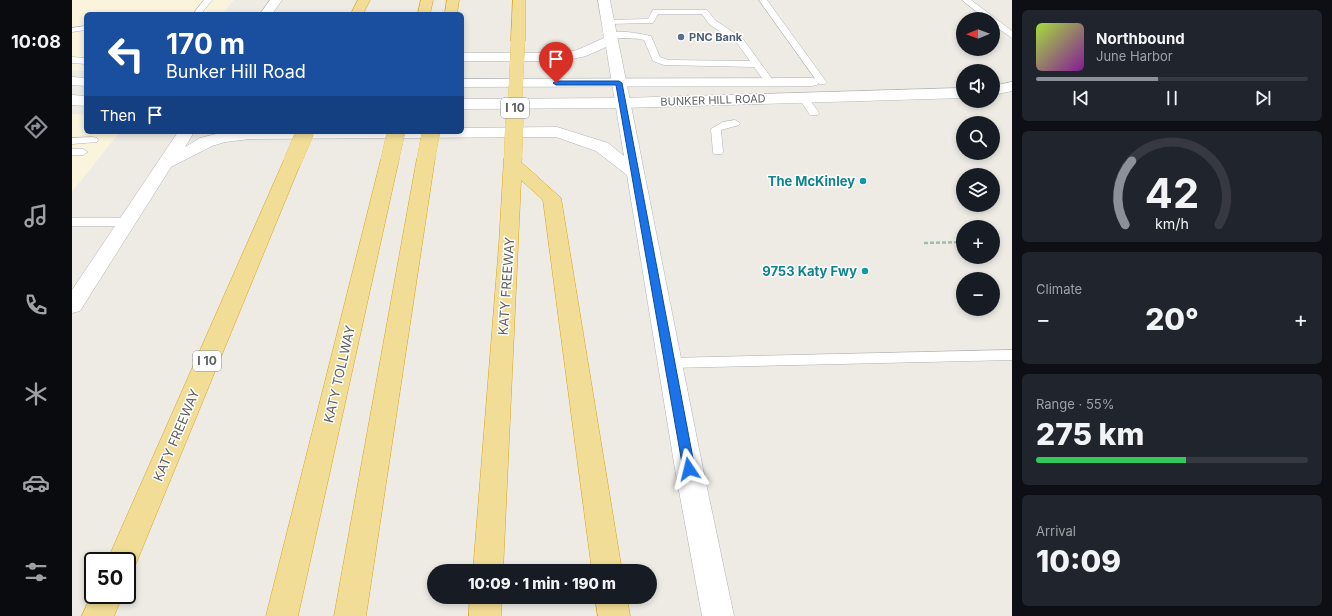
<!DOCTYPE html>
<html lang="en">
<head>
<meta charset="utf-8">
<style>
  body { margin:0; font-family:Inter,sans-serif; background:#20242c; color:#f1f3f6; height:100vh; display:flex; flex-direction:column; font-size:15px; white-space:nowrap }
  * { box-sizing:border-box; margin:0 }
  p { font-size:13px; color:#9ea1a6 }
  .icon { flex:none; width:22px; height:22px; fill:none; stroke:currentColor; stroke-width:2; stroke-linecap:round; stroke-linejoin:round }
  .map { position:relative; flex:1; overflow:hidden }
  .drawer { display:flex; flex-direction:column; gap:10px; padding:10px; background:#0d0f14; width:320px }
  .drawer>* { flex:none }
  .top-card { position:absolute; left:12px; top:12px; width:380px; height:122px; border-radius:6px; box-shadow:0 2px 6px #0003; background:#1a4fa0; color:#fff; overflow:hidden }
  .needle { width:26px; rotate:269deg }
  .controls { position:absolute; left:884px; top:12px; display:grid; gap:8px }
  .controls a { display:grid; place-items:center; width:44px; height:44px; border-radius:50%; background:#171b24; box-shadow:0 2px 6px #0003; font-size:20px }
  .speed { position:absolute; left:12px; top:552px; display:flex; gap:8px; font-size:20px; font-weight:700; text-align:center }
  .speed>* { display:grid; place-content:center; width:52px; height:52px; border-radius:50%; background:#171b24; box-shadow:0 2px 6px #0003; line-height:1 }
  .speed .limit { border:2px solid #111; border-radius:6px; background:#fff; color:#111 }
  .pin { position:absolute; display:grid; place-items:center; width:34px; height:34px; color:#fff; margin:-41px -17px; border-radius:50% 50% 50% 0; rotate:-45deg; box-shadow:0 0 4px #0007 }
  .pin .icon { rotate:45deg }
  .me { position:absolute; width:44px; margin:-22px; rotate:350deg; stroke-linejoin:round; filter:drop-shadow(0 0 3px #0008) }
  .turn { display:flex; align-items:center; gap:14px; height:84px; padding:0 16px; font-size:18px }
  .turn .icon { width:52px; height:52px; stroke-width:2.5 }
  .turn b { display:block; font-size:28px; line-height:34px }
  .then { display:flex; align-items:center; height:38px; padding:0 16px; background:#0003; gap:8px; font-size:15px }
  .big { font-size:30px; font-weight:800; line-height:1.1 }
  .drawer .tile { flex:1; display:flex; flex-direction:column; justify-content:center; gap:6px; min-width:0; padding:0 14px; border-radius:6px; background:#20242c }
  .drawer .dial { align-items:center; gap:0 }
  .dial svg { height:104px; overflow:visible; fill:none; stroke:#363941; stroke-width:7; stroke-linecap:round; text-anchor:middle }
  .dial text { fill:#f1f3f6; stroke:none }
  .song { display:flex; align-items:center; gap:12px }
  .cover { width:48px; height:48px; border-radius:6px; background:linear-gradient(135deg,hsl(80 70% 55%),hsl(290 70% 35%)) }
  .played { height:4px; border-radius:2px; background:linear-gradient(90deg,#8c9099 45%,#363941 45%) }
  .keys { display:flex; justify-content:space-around; direction:ltr }
  .heat { display:flex; justify-content:space-between; align-items:center; font-size:22px; direction:ltr }
  .charge { height:6px; border-radius:3px; background:linear-gradient(90deg,#34c759 55%,#363941 0) }
  .trip { position:absolute; left:355px; top:564px; width:230px; height:40px; border-radius:20px; background:#171b24; box-shadow:0 2px 6px #0003; font-weight:800; line-height:40px; text-align:center }
  main { display:flex; flex:1; min-height:0 }
  .menu { display:flex; flex-direction:column; width:72px; justify-content:space-around; align-items:center; background:#090b0e; color:#9ea1a6 }
  .menu .icon { width:28px; height:28px }
  .menu .current { color:#8c9099 }
  .menu b { font-size:18px; color:#f1f3f6 }
  .map>svg:first-child { display:block }
</style>
</head>
<body>
<main>
<nav class="menu">
<b>10:08</b>
<svg class="icon current" aria-label="directions" viewBox="0 0 24 24"><path d="M12 3l9 9-9 9-9-9zM9 14v-3h6M13 9l2 2-2 2"/></svg>
<svg class="icon" aria-label="music" viewBox="0 0 24 24"><path d="M9 18V5l10-2v13"/><circle cx="6" cy="18" r="3"/><circle cx="16" cy="16" r="3"/></svg>
<svg class="icon" aria-label="phone" viewBox="0 0 24 24"><path d="M5 4h4l2 5-3 2q2 4 5 5l2-3 5 2v4C11 20 4 13 5 4z"/></svg>
<svg class="icon" aria-label="climate" viewBox="0 0 24 24"><path d="M12 3v18M4 7l16 10M4 17L20 7"/></svg>
<svg class="icon" aria-label="car" viewBox="0 0 24 24"><path d="M5 17H2v-5l4-1 3-4h7l3 4 3 1v5h-3M9 17h6M6 11h13"/><circle cx="7" cy="17" r="2"/><circle cx="17" cy="17" r="2"/></svg>
<svg class="icon" aria-label="filters" viewBox="0 0 24 24"><path d="M4 7h16M4 17h16"/><circle cx="9" cy="7" r="2"/><circle cx="15" cy="17" r="2"/></svg>
</nav>
<div class="map">
<svg width="940" height="616" viewBox="0 0 940 616">
  <rect width="100%" height="100%" fill="#edebe4"/>
  <path fill="#faf4dc" d="M0 0H162L150 14H14V71L0 70Z
    M0 114 14 115V132H48L0 192Z"/>
  <g fill="none" stroke-linecap="round" stroke-linejoin="round">
    <defs>
      <path id="service" d="M132 0H140L129 14H121Z
        M687 0H695L753 80 755 82 753 84H747Z
        M890 0H899L940 31V38L921 25V19H914Z
        M581 10H635L643 20 671 39 703 83 698 86 695 85 682 67 592 65 581 61 572 40C563 37 541 40 535 35 543 28 569 34 579 36L588 57 596 60 678 61 665 43 637 24 630 14H586L581 23H578L536 24 532 22 536 20 576 19Z
        M14 26V30L0 32V28Z
        M0 57 14 58V64L0 63Z
        M731 94 734 95 746 111 747 113 746 115H738L726 97Z
        M663 120 668 123 667 125 649 130 651 152 650 154H642L641 152 639 129 651 122Z
        M21 137 25 138 26 140 25 142 0 144V138Z
        M0 149H11L16 152 11 155H0Z
        M0 218H55L59 219 61 222 59 225 55 226H0Z
        M940 350V360L598 368 593 367 590 363 593 359 598 358Z"/>
      <path id="tertiary" d="M0 77 14 78V86L0 85Z
        M740 78 745 79 747 82 745 85 740 86 390 87V79Z
        M940 82V91L921 95V86Z
        M891 88V98L551 108 390 109V99L551 98Z
        M0 95 14 96V106L0 105Z"/>
      <path id="secondary" d="M198 0H210L200 14H188Z
        M526 0H538L631 469 662 616H630L603 469 555 175 524 151 484 137 178 139 153 142 140 146 99 167 8 311 0 313V290L106 132H122L113 147 128 138 152 132H390V128L485 127 536 143 552 156 534 47 514 56 491 61H390V53H491L505 50 532 38Z"/>
      <path id="motorway" d="M286 0H298L291 14H279Z
        M349 0H361L358 14H346Z
        M375 0H387L385 14H373Z
        M441 0H453V41L451 44H441L439 41Z
        M354 153 360 154 363 158 294 616H262L345 158 348 154Z
        M441 153 447 154 450 158 449 162 489 198 550 571H520L471 200 449 180 431 571H401L427 244 432 158 435 154Z
        M318 154 324 155 327 159 226 616H194L309 159 312 155Z
        M221 155 227 156 230 160 65 561 61 570 55 572V561H35L212 160 215 156Z
        M21 591V595H51L42 616H10Z
        M398 597H430L429 616H397Z
        M523 597H555L558 616H526Z"/>
    </defs>
    <use href="#service" stroke="#b2b4b8" stroke-width="1"/>
    <use href="#tertiary" stroke="#b2b4b8" stroke-width="1"/>
    <use href="#secondary" stroke="#b1b3b8" stroke-width="1"/>
    <use href="#motorway" stroke="#daa317" stroke-width="1"/>
    <path stroke="#9cc0a7" stroke-width="2.5" stroke-dasharray="4 2" stroke-linecap="butt" d="M852 243 891 242"/>
    <use href="#service" fill="#fff" fill-rule="evenodd"/>
    <use href="#tertiary" fill="#fff" fill-rule="evenodd"/>
    <use href="#secondary" fill="#fff" fill-rule="evenodd"/>
    <use href="#motorway" fill="#f2dd97" fill-rule="evenodd"/>
    <defs>
      <path id="motorway-bridge-far1" d="M443 103 446 41"/>
      <path id="motorway-bridge" d="M354 158 359 132
        M441 158 443 102
        M318 159 324 132
        M221 160 233 132"/>
    </defs>
    <use href="#motorway-bridge-far1" stroke="#daa317" stroke-width="14" stroke-linecap="butt"/>
    <use href="#motorway-bridge" stroke="#daa317" stroke-width="18" stroke-linecap="butt"/>
    <use href="#motorway-bridge-far1" stroke="#f2dd97" stroke-width="14"/>
    <use href="#motorway-bridge" stroke="#f2dd97" stroke-width="18"/>
  </g>
  <path fill="#1a73e8" stroke="#114b97" d="M547 81 550 83 623 469 621 472 617 473 613 472 611 469 544 85H484L481 83 484 81Z"/>
  <circle fill="#5c6f8a" stroke="#fff" stroke-width="1.5" cx="609" cy="37" r="4"/>
  <g fill="#0f9aa8" stroke="#fff" stroke-width="1.5">
    <circle cx="791" cy="181" r="4"/>
    <circle cx="793" cy="271" r="4"/>
  </g>
  <g text-anchor="middle" stroke-width="3" stroke-linejoin="round" paint-order="stroke">
    <g font-size="11" font-weight="bold" fill="#4e5e75" stroke="#fff" text-anchor="start">
      <text x="617" y="41">PNC Bank</text>
    </g>
    <g font-size="11" fill="#5c5f63" stroke="#fff">
      <text transform="translate(641 100) rotate(-2)" y="4">BUNKER HILL ROAD</text>
    </g>
    <g fill="#fff" stroke="#8d8f92" stroke-width="1">
      <rect x="429" y="98" width="28" height="20" rx="3"/>
      <rect x="121" y="351" width="28" height="20" rx="3"/>
    </g>
    <g font-size="12" font-weight="bold" fill="#5c5f63">
      <text x="443" y="112">I 10</text>
      <text x="135" y="365">I 10</text>
    </g>
    <g font-size="13" font-weight="bold" fill="#0d838f" stroke="#fff" text-anchor="end">
      <text x="783" y="186">The McKinley</text>
      <text x="785" y="276">9753 Katy Fwy</text>
    </g>
    <g font-size="13" fill="#5c5f63" stroke="#fff">
      <text transform="translate(434 286) rotate(-86)" y="5">KATY FREEWAY</text>
      <text transform="translate(267 374) rotate(-77)" y="5">KATY TOLLWAY</text>
      <text transform="translate(104 435) rotate(-67)" y="5">KATY FREEWAY</text>
    </g>
  </g>
</svg>
<div class="controls">
<a><svg class="needle" viewBox="-14 -14 28 28"><path d="M0-13l5 13h-10z" fill="#e53935"/><path d="M0 13l5-13h-10z" fill="#9ea1a6"/></svg></a>
<a><svg class="icon" aria-label="sound" viewBox="0 0 24 24"><path d="M4 9h4l5-4v14l-5-4H4zM17 9q2 3 0 6"/></svg></a>
<a><svg class="icon" aria-label="search" viewBox="0 0 24 24"><circle cx="10" cy="10" r="6"/><path d="M15 15l6 6"/></svg></a>
<a><svg class="icon" aria-label="layers" viewBox="0 0 24 24"><path d="M12 4l9 5-9 5-9-5zM3 14l9 5 9-5"/></svg></a>
<a>+</a>
<a>−</a>
</div>
<div class="speed"><div class="limit">50</div></div>
<div class="pin" style="left:484px;top:83px;background:#d93025"><svg class="icon" aria-label="arrive" viewBox="0 0 24 24"><path d="M6 21V4h12l-3 4 3 4H6"/></svg></div>
<svg class="me" style="left:617px;top:469px" viewBox="-20 -20 40 40"><path d="M0-17L14 15 0 8-14 15z" fill="#1a73e8" stroke="#fff" stroke-width="4"/></svg>
<div class="trip">10:09 · 1 min · 190 m</div>
<div class="top-card">
<div class="turn"><svg class="icon" aria-label="left" viewBox="0 0 24 24"><path d="M17 20v-9H6M10 6l-5 5 5 5"/></svg><div><b>170 m</b>Bunker Hill Road</div></div>
<div class="then">Then<svg class="icon" aria-label="arrive" viewBox="0 0 24 24"><path d="M6 21V4h12l-3 4 3 4H6"/></svg></div>
</div>
</div>
<section class="drawer">
<div class="tile">
<div class="song"><i class="cover"></i><div><b>Northbound</b><p>June Harbor</p></div></div>
<div class="played"></div>
<div class="keys"><svg class="icon" aria-label="previous" viewBox="0 0 24 24"><path d="M18 5L8 12l10 7zM5 5v14"/></svg><svg class="icon" aria-label="pause" viewBox="0 0 24 24"><path d="M8 5v14M16 5v14"/></svg><svg class="icon" aria-label="next" viewBox="0 0 24 24"><path d="M6 5l10 7-10 7zM19 5v14"/></svg></div>
</div>
<div class="tile dial"><svg viewBox="0 0 100 80">
<path d="M14 69A42 42 0 1 1 86 69"/>
<path d="M14 69A42 42 0 0 1 19 20" stroke="#8c9099"/>
<text x="50" y="56" font-size="32" font-weight="700">42</text>
<text x="50" y="72" font-size="11">km/h</text>
</svg></div>
<div class="tile"><p>Climate</p>
<div class="heat"><a>−</a><b class="big">20°</b><a>+</a></div>
</div>
<div class="tile"><p>Range · 55%</p><b class="big">275 km</b><div class="charge"></div></div>
<div class="tile"><p>Arrival</p><b class="big">10:09</b></div>
</section>
</main>
</body>
</html>
